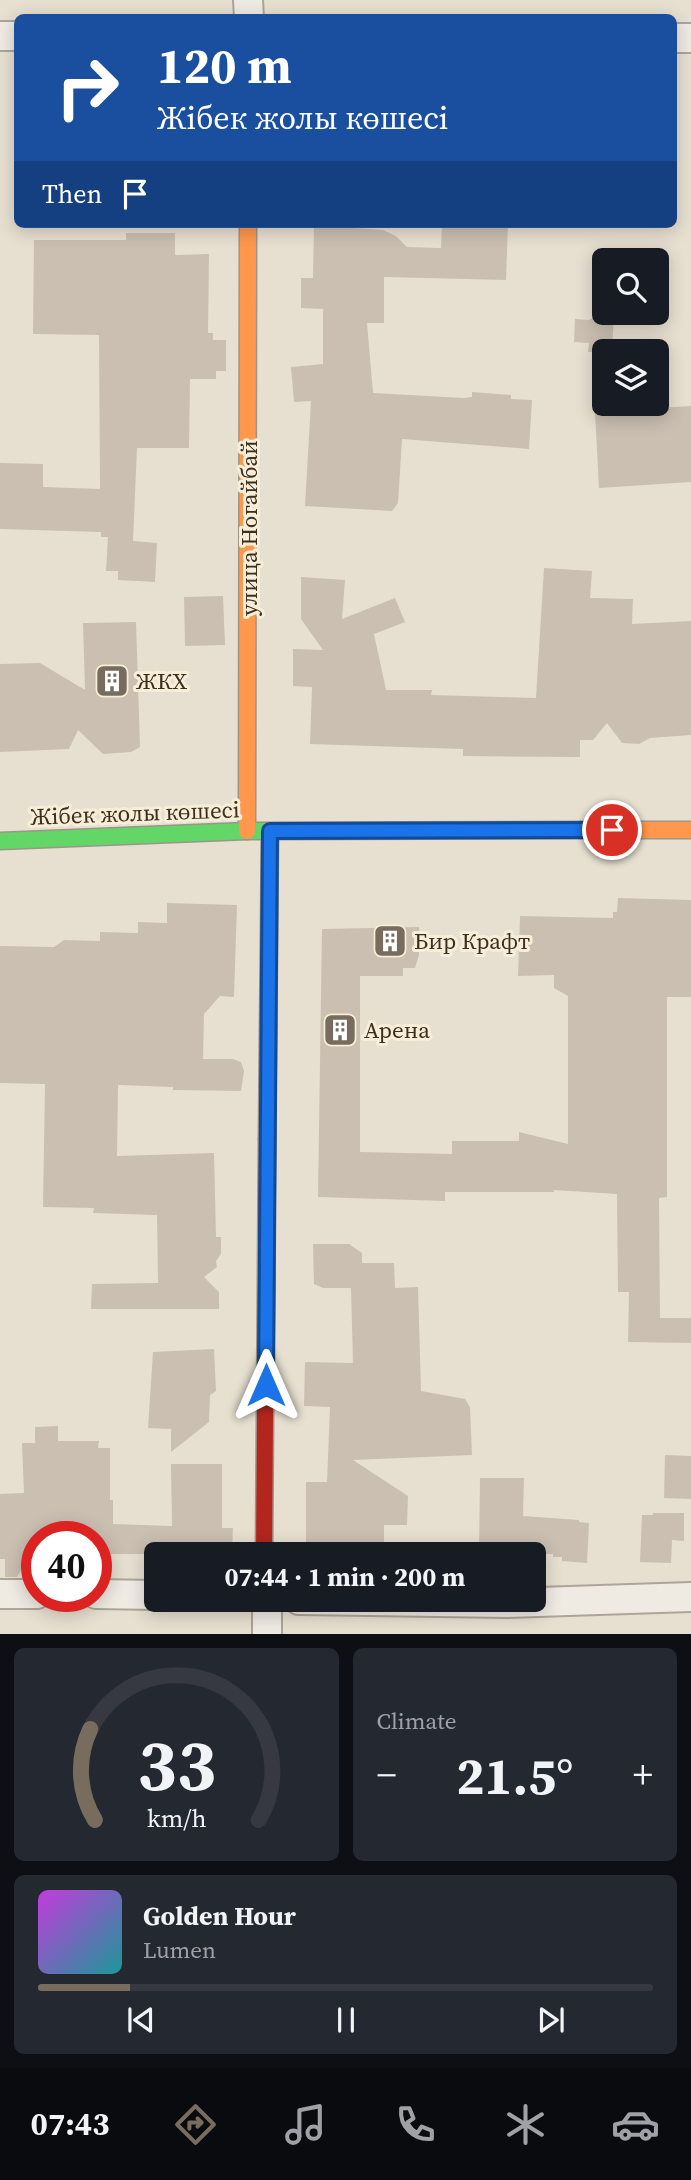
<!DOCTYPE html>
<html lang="en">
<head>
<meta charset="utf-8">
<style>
  body { margin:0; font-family:"Source Serif 4",serif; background:#242831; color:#f1f3f6; height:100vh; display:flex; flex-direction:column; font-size:26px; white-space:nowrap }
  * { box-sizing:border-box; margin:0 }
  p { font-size:23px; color:#9ea1a6 }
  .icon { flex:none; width:38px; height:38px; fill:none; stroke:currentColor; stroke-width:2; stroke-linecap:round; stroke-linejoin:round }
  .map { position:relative; height:1634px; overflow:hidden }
  .panel { display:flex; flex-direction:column; gap:14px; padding:14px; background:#0d0f14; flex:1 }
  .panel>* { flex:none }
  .top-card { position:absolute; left:14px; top:14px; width:663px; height:214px; border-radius:10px; box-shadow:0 4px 18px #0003; background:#1a4fa0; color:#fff; overflow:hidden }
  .controls { position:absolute; left:592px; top:248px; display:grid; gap:14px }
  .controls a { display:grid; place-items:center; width:77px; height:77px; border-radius:10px; background:#171b24; box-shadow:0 4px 18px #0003; font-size:35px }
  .speed { position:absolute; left:21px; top:1521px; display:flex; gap:14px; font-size:35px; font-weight:700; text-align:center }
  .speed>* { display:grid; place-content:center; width:91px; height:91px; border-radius:50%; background:#171b24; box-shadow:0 4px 18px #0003; line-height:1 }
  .speed .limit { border:10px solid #d22; background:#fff; color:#111 }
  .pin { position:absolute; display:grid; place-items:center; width:60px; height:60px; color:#fff; margin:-30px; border:4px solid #fff; border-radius:50%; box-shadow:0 2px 7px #0007 }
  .me { position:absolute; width:77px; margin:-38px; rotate:0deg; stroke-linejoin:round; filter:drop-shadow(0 0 5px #0008) }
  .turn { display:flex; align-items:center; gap:24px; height:147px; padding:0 28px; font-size:32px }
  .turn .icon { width:91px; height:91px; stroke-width:2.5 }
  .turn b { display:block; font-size:49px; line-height:60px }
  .then { display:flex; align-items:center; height:66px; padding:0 28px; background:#0003; gap:14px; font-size:26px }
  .big { font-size:52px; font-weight:700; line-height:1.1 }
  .panel .tile { flex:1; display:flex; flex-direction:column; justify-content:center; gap:10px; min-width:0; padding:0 24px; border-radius:10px; background:#242831 }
  .panel .dial { align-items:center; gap:0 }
  .dial svg { height:182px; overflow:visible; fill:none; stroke:#363941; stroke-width:7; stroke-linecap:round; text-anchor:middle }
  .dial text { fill:#f1f3f6; stroke:none }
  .song { display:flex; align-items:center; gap:21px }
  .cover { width:84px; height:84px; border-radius:10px; background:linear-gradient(135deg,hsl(290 70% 55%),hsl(180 70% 35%)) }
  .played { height:7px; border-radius:4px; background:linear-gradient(90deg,#786c5e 15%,#363941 15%) }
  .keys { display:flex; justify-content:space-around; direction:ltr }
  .heat { display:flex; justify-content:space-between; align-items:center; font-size:38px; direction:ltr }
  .panel .tiles { flex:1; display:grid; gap:14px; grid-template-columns:1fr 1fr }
  .tile:last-child { grid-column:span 2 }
  .trip { position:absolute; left:144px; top:1542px; width:402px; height:70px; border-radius:10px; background:#171b24; box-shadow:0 4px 18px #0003; font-weight:700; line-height:70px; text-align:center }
  .tabs { display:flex; height:112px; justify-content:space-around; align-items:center; background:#090b0e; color:#9ea1a6 }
  .tabs .icon { width:49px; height:49px }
  .tabs .active { color:#786c5e }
  .tabs b { font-size:32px; color:#f1f3f6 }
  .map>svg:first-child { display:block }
</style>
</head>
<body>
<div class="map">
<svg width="691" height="1634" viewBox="0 0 691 1634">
  <rect width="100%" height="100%" fill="#e7e0d1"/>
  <path fill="#cbbfb2" d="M314 224H354V228L383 230 396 236 407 247 441 248 442 224H508L506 280 384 277V323H367L373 393 464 398 472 397V392L511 395V399L532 400 529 449 402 439 398 503 392 511 305 506 311 401 294 402 291 367 323 364V309L301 308V278H313Z
    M126 233H175V255L209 254 208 333H213V340H226V371H216V379H190L189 448H137L133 541 157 543 155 582 118 580V571H106L108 537H101V532L0 529V463L43 464V487L100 489 99 335 33 334 34 240H126Z
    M604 313H614L612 352H588L589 343 574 342 575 319 589 320Z
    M691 406V482L599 488 595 412Z
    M544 568 592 571 590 598 633 599 632 624 691 621V735L650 738 639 744 622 743 607 723 593 740H580V757L463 756V749L310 744 312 687 293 686V649L323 650 301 619V577L345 580 342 619 395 598 405 622 374 634 386 690H432L431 695 536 698Z
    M223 596 225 645 185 646 184 597Z
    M136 622 140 747 131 752 103 754 78 730 69 749 0 752V664L40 663 85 690 83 623Z
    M618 898 691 900V997H667V1197L659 1198 660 1318H691V1343L628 1342 629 1292H618L617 1194 554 1190V1192H445V1201L318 1197 322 929 419 927V955L415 968H403V976H360V1152L452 1154V1141H519V1132L568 1144V996L554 988V975L518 976 520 916 613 918V912H617Z
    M167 903 237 905 234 997 220 996 204 1014 203 1059H233L241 1062 244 1071 241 1091 173 1090V1087L118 1085 117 1156 214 1153 216 1237H221V1254L216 1261 217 1267 204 1277 219 1292V1309H91L92 1284 158 1283 157 1215 93 1213 94 1208 43 1207 45 1084 0 1083V946L54 947 64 940 100 941V932L138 933V922L167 923Z
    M313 1244H349L362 1253V1263H394L395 1288 418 1287 421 1391 465 1399 470 1407 472 1455 353 1460 408 1496 407 1525H384V1554H306V1482H327L330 1407 304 1406 305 1362 353 1363 351 1288H323L314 1284Z
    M214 1349 216 1391 210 1395 209 1422 171 1452V1429L148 1428 153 1352Z
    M58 1426V1441H99L98 1448H110V1500H113V1524L172 1526 171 1464H222V1528H233L232 1554H96V1536H37V1543L17 1577H5V1559H0V1494L24 1493 22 1443H35V1427Z
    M665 1455 691 1456V1499L664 1498Z
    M480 1478H524L523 1516 579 1520V1522L589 1523 587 1563 562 1561V1557H553V1554H479Z
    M653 1513H684V1541L672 1540 671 1563 640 1562 642 1515H653Z"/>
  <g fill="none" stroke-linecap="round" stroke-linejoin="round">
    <defs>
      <path id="street" d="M248 0 249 18
        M0 36H18
        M674 38H691
        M0 1594H37
        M96 1594 156 1595
        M267 1600V1634
        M299 1600 507 1603 691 1597"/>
      <path id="fast" d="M0 841 247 831 581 830
        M267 1139 270 831"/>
      <path id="slow" d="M581 830H691
        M247 831 248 224"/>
      <path id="jam" d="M264 1554 267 1139"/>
    </defs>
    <use href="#street" stroke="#ada599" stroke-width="32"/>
    <use href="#fast" stroke="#9c958a" stroke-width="19"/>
    <use href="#slow" stroke="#9c958a" stroke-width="19"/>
    <use href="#jam" stroke="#9c958a" stroke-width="19"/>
    <use href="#street" stroke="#efebe3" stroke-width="28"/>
    <use href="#fast" stroke="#63d668" stroke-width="16"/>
    <use href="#slow" stroke="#ff974d" stroke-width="16"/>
    <use href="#jam" stroke="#b3261e" stroke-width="16"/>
  </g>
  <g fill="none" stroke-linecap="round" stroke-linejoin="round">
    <defs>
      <path id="route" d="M266 1385 270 831 612 830"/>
    </defs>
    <use href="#route" stroke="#114b97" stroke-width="18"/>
    <use href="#route" stroke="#1a73e8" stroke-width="12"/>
  </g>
  <defs>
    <symbol id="building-square" viewBox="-11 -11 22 22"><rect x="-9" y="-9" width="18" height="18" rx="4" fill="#786c5e" stroke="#f7eed8"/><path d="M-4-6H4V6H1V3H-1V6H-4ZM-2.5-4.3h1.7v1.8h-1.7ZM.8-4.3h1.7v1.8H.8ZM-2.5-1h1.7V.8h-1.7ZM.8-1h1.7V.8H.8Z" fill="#fff"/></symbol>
  </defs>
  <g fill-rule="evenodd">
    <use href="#building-square" x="93" y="662" width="38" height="38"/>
    <use href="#building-square" x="371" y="922" width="38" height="38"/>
    <use href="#building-square" x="321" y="1011" width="38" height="38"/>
  </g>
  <g text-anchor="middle" stroke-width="6" stroke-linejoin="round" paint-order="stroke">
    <g font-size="23" fill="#3d2e20" stroke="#f7eed8">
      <text transform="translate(249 528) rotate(-90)" y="8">улица Ногайбай</text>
      <text transform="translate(135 813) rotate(-2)" y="8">Жібек жолы көшесі</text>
    </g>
    <g font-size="23" fill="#3d2e20" stroke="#f7eed8" text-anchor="start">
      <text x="136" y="689">ЖКХ</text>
      <text x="414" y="949">Бир Крафт</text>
      <text x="364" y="1038">Арена</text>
    </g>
  </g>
</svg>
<div class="controls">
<a><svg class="icon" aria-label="search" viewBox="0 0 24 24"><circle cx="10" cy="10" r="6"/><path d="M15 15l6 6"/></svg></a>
<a><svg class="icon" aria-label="layers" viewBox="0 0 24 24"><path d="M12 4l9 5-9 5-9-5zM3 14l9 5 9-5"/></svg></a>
</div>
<div class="speed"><div class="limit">40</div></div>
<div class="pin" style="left:612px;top:830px;background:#d93025"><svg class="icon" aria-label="arrive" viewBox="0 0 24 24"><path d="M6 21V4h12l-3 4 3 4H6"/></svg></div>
<svg class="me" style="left:266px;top:1385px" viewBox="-20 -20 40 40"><path d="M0-17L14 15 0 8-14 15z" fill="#1a73e8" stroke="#fff" stroke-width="4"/></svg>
<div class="trip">07:44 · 1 min · 200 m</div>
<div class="top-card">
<div class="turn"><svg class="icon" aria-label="right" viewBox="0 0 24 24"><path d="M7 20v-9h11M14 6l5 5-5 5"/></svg><div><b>120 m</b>Жібек жолы көшесі</div></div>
<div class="then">Then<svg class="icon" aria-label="arrive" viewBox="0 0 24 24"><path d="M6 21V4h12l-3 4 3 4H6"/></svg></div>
</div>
</div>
<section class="panel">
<div class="tiles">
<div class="tile dial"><svg viewBox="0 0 100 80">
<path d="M14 69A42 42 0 1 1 86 69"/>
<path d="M14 69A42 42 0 0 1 12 29" stroke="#786c5e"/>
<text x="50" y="56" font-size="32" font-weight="700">33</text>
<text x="50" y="72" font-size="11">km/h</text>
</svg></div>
<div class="tile"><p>Climate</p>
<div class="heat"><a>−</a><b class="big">21.5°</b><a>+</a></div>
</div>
<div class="tile">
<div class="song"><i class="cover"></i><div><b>Golden Hour</b><p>Lumen</p></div></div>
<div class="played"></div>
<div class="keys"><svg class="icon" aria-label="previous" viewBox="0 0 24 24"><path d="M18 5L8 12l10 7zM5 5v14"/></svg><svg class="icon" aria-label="pause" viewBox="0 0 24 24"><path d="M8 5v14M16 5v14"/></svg><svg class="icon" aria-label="next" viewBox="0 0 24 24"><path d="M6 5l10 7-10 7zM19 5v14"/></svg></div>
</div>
</div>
</section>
<nav class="tabs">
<b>07:43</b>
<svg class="icon active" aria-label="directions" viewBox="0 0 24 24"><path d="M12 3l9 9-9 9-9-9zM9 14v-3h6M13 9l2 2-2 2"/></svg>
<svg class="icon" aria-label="music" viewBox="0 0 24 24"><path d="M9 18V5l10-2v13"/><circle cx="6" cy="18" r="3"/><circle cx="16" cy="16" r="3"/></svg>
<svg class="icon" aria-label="phone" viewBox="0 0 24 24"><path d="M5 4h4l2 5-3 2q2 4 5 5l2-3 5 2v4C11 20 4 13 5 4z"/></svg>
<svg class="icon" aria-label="climate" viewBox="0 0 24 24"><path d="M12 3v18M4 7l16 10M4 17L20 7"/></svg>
<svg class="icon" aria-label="car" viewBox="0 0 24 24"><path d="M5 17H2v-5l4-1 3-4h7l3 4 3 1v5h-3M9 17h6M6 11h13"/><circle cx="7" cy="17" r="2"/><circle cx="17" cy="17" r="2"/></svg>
</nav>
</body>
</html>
